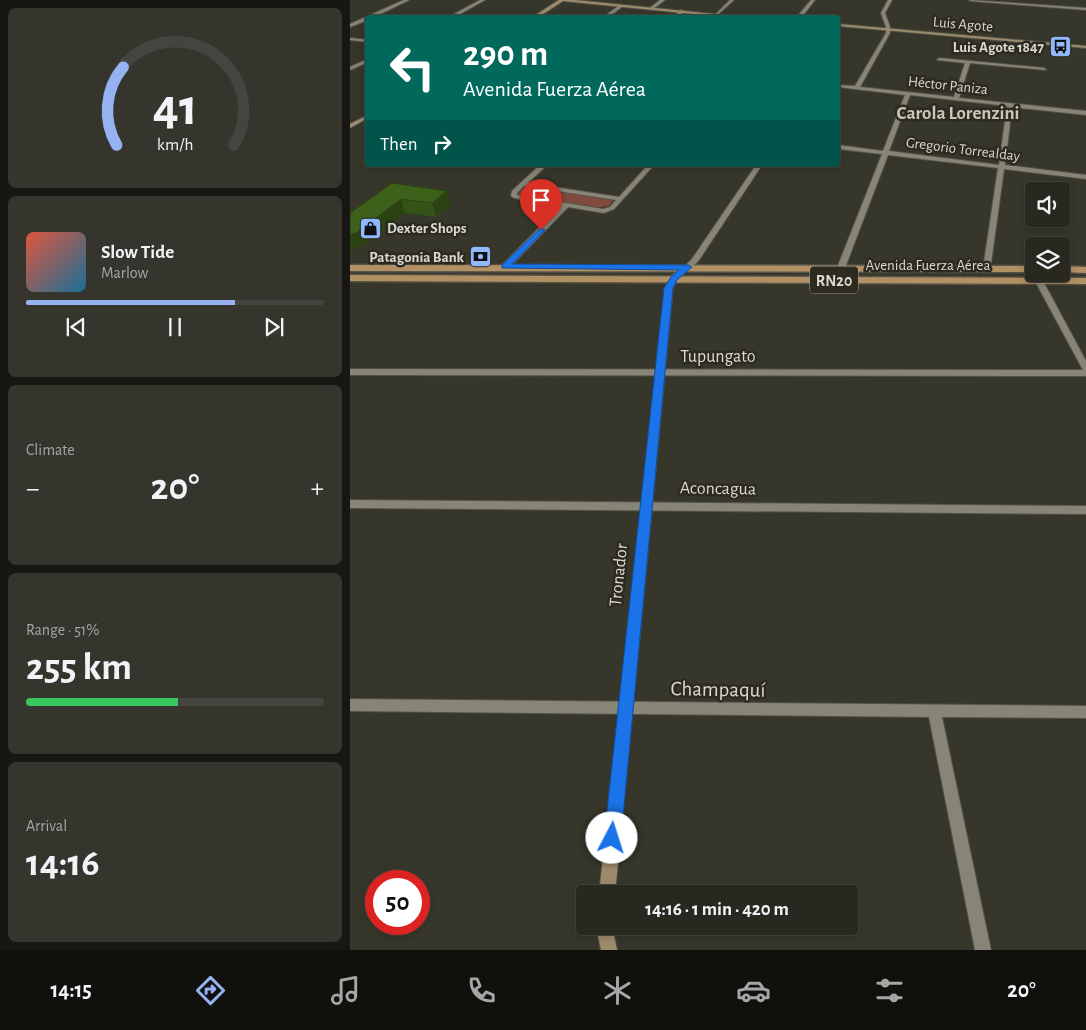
<!DOCTYPE html>
<html lang="en">
<head>
<meta charset="utf-8">
<style>
  body { margin:0; font-family:"Alegreya Sans",sans-serif; background:#35342d; color:#f1f3f6; height:100vh; display:flex; flex-direction:column; font-size:19px; white-space:nowrap }
  * { box-sizing:border-box; margin:0 }
  p { font-size:16px; color:#a5a6a5 }
  .icon { flex:none; width:28px; height:28px; fill:none; stroke:currentColor; stroke-width:2; stroke-linecap:round; stroke-linejoin:round }
  .map { position:relative; flex:1; overflow:hidden }
  .sheet { display:flex; flex-direction:column; gap:8px; padding:8px; background:#171612; width:350px }
  .sheet>* { flex:none }
  .hud { position:absolute; left:15px; top:15px; width:475px; height:152px; border-radius:5px; box-shadow:0 2px 8px #0003,0 0 0 1px #45443e; background:#00695c; color:#fff; overflow:hidden }
  .fabs { position:absolute; left:675px; top:182px; display:grid; gap:10px }
  .fabs a { display:grid; place-items:center; width:45px; height:45px; border-radius:5px; background:#292820; box-shadow:0 2px 8px #0003,0 0 0 1px #45443e; font-size:25px }
  .speed { position:absolute; left:15px; top:870px; display:flex; gap:10px; font-size:25px; font-weight:700; text-align:center }
  .speed>* { display:grid; place-content:center; width:65px; height:65px; border-radius:50%; background:#292820; box-shadow:0 2px 8px #0003,0 0 0 1px #45443e; line-height:1 }
  .speed .limit { border:8px solid #d22; background:#fff; color:#111 }
  .pin { position:absolute; display:grid; place-items:center; width:42px; height:42px; color:#fff; margin:-51px -21px; border-radius:50% 50% 50% 0; rotate:-45deg; box-shadow:0 0 5px #0007 }
  .pin .icon { rotate:45deg }
  .me { position:absolute; width:55px; margin:-28px; rotate:5deg; stroke-linejoin:round; filter:drop-shadow(0 0 4px #0008) }
  .turn { display:flex; align-items:center; gap:18px; height:105px; padding:0 15px; font-size:22px }
  .turn .icon { width:65px; height:65px; stroke-width:2.5 }
  .turn b { display:block; font-size:35px; line-height:42px }
  .then { display:flex; align-items:center; height:48px; padding:0 15px; background:#0003; gap:10px; font-size:19px }
  .big { font-size:38px; font-weight:700; line-height:1.1 }
  .sheet .card { flex:1; display:flex; flex-direction:column; justify-content:center; gap:8px; min-width:0; padding:0 18px; border-radius:8px; background:#35342d }
  .sheet .dial { align-items:center; gap:0 }
  .dial svg { height:130px; overflow:visible; fill:none; stroke:#45443e; stroke-width:7; stroke-linecap:round; text-anchor:middle }
  .dial text { fill:#f1f3f6; stroke:none }
  .song { display:flex; align-items:center; gap:15px }
  .cover { width:60px; height:60px; border-radius:8px; background:linear-gradient(135deg,hsl(10 70% 55%),hsl(200 70% 35%)) }
  .played { height:5px; border-radius:2px; background:linear-gradient(90deg,#95b2f1 70%,#45443e 70%) }
  .keys { display:flex; justify-content:space-around; direction:ltr }
  .heat { display:flex; justify-content:space-between; align-items:center; font-size:28px; direction:ltr }
  .charge { height:8px; border-radius:4px; background:linear-gradient(90deg,#34c759 51%,#45443e 0) }
  .trip { position:absolute; left:226px; top:885px; width:282px; height:50px; border-radius:5px; background:#292820; box-shadow:0 2px 8px #0003,0 0 0 1px #45443e; font-weight:700; line-height:50px; text-align:center }
  .dock { display:flex; height:80px; justify-content:space-around; align-items:center; background:#10100d; color:#a5a6a5 }
  .dock .icon { width:35px; height:35px }
  .dock .active { color:#95b2f1 }
  .dock b { font-size:22px; color:#f1f3f6 }
  main { display:flex; flex:1; min-height:0 }
  .map>svg:first-child { display:block }
</style>
</head>
<body>
<main>
<section class="sheet">
<div class="card dial"><svg viewBox="0 0 100 80">
<path d="M14 69A42 42 0 1 1 86 69"/>
<path d="M14 69A42 42 0 0 1 18 21" stroke="#95b2f1"/>
<text x="50" y="56" font-size="32" font-weight="700">41</text>
<text x="50" y="72" font-size="11">km/h</text>
</svg></div>
<div class="card">
<div class="song"><i class="cover"></i><div><b>Slow Tide</b><p>Marlow</p></div></div>
<div class="played"></div>
<div class="keys"><svg class="icon" aria-label="previous" viewBox="0 0 24 24"><path d="M18 5L8 12l10 7zM5 5v14"/></svg><svg class="icon" aria-label="pause" viewBox="0 0 24 24"><path d="M8 5v14M16 5v14"/></svg><svg class="icon" aria-label="next" viewBox="0 0 24 24"><path d="M6 5l10 7-10 7zM19 5v14"/></svg></div>
</div>
<div class="card"><p>Climate</p>
<div class="heat"><a>−</a><b class="big">20°</b><a>+</a></div>
</div>
<div class="card"><p>Range · 51%</p><b class="big">255 km</b><div class="charge"></div></div>
<div class="card"><p>Arrival</p><b class="big">14:16</b></div>
</section>
<div class="map">
<svg width="736" height="950" viewBox="0 0 736 950">
  <rect width="100%" height="100%" fill="#37362a"/>
  <path fill="#804b3d" d="M175 185 264 199 259 206 246 208 171 197 168 194Z"/>
  <g fill="none" stroke-linecap="round" stroke-linejoin="round">
    <defs>
      <path id="street" d="M54 0H59L22 18H18V20L0 27V24Z
        M130 0H135L103 18H97Z
        M310 0H315L303 9H301V7Z
        M380 0H384L367 15H365Z
        M461 0H465L451 18H446Z
        M538 0H542L535 13 540 27V33L510 87 604 97 615 63 587 60 589 58 694 68 696 70 620 63 609 98 736 111V115L662 107 655 165 736 175V179L654 169 640 271H637L633 269 648 168 538 155 495 268 491 270 487 268 532 154 488 149V145L533 151 555 95 488 87V85L505 86 536 33V27L531 13ZM560 95 657 106 649 165 539 151Z
        M619 0 736 8V10L621 1Z
        M270 5 273 6 257 18H252Z
        M331 10 334 11 327 18H322Z
        M0 38 18 40V42L0 40Z
        M18 59V62L0 70V67Z
        M190 165H197L178 183 269 197 298 165H304L264 209 254 213 218 207 158 269H152V265L211 206 164 198 161 196 162 191ZM174 186 266 200 260 207 253 209 167 195V193Z
        M406 165H412L349 260 341 269H335L334 267 342 259Z
        M686 279H692L693 281 736 361V376L0 375V369L733 370 685 281Z
        M0 500 736 506V514L0 508Z
        M0 699 736 706V718L592 717 641 950H625L579 717 0 711Z"/>
      <path id="secondary" d="M209 0H224L404 18H384L213 1 187 18H181Z
        M488 24 736 46V48L488 26Z
        M18 115V118L0 128V124Z
        M335 265 342 267 327 279 323 288 265 894H249L315 288 321 276Z
        M246 926H262L267 950H251Z"/>
      <path id="primary" d="M0 265 684 266V272L0 271Z
        M711 266 736 267V273L711 272Z
        M0 275 736 278V284L0 281Z"/>
    </defs>
    <use href="#street" stroke="#535247" stroke-width="2"/>
    <use href="#secondary" stroke="#535247" stroke-width="2"/>
    <use href="#primary" stroke="#535247" stroke-width="3"/>
    <use href="#street" fill="#878577" fill-rule="evenodd"/>
    <use href="#secondary" fill="#9d8b6d" fill-rule="evenodd"/>
    <use href="#primary" fill="#b39063" fill-rule="evenodd"/>
  </g>
  <path fill="#345316" d="M42 183 101 205 86 217 55 213 11 247 0 251V213Z"/>
  <path fill="#2b4312" d="M97 191 101 205 86 217 82 203Z
    M51 199 55 213 11 247 0 251V235Z"/>
  <path fill="#3d601a" stroke="#2b4312" d="M42 183 97 191 82 203 51 199 6 233 0 235V213Z"/>
  <path fill="#1a73e8" stroke="#114b97" d="M191 228 195 230 193 232 162 264 338 265 342 267 327 280 323 288 271 838 268 844 262 846 256 844 254 838 314 288 321 277 329 270 152 268V265Z"/>
  <defs>
    <symbol id="bus-square" viewBox="-11 -11 22 22"><rect x="-9" y="-9" width="18" height="18" rx="4" fill="#91b8fd" stroke="#2d2b20"/><path d="M-5-6H5V4H4V6H2V4H-2V6H-4V4H-5ZM-3.5-4V0h7V-4ZM-3.5 1.2v1.5H-2V1.2ZM2 1.2v1.5H3.5V1.2Z" fill="#111"/></symbol>
    <symbol id="shop-square" viewBox="-11 -11 22 22"><rect x="-9" y="-9" width="18" height="18" rx="4" fill="#91b8fd" stroke="#2d2b20"/><path d="M-5-2.5h2.3a2.7 3.5 0 0 1 5.4 0H5L5.5 6h-11ZM-1.5-2.5h3a1.5 2.3 0 0 0-3 0Z" fill="#111"/></symbol>
    <symbol id="bank-square" viewBox="-11 -11 22 22"><rect x="-9" y="-9" width="18" height="18" rx="4" fill="#91b8fd" stroke="#2d2b20"/><path d="M-6-4H6V4H-6ZM0-2.3a2.3 2.3 0 1 0 0 4.6a2.3 2.3 0 1 0 0-4.6Z" fill="#111"/></symbol>
  </defs>
  <g fill-rule="evenodd">
    <use href="#bus-square" x="698" y="34" width="25" height="25"/>
    <use href="#shop-square" x="8" y="216" width="25" height="25"/>
    <use href="#bank-square" x="118" y="244" width="25" height="25"/>
  </g>
  <g text-anchor="middle" stroke-width="5" stroke-linejoin="round" paint-order="stroke">
    <g font-size="15" fill="#dad9d1" stroke="#2d2b20">
      <text transform="translate(613 24) rotate(5)" y="5">Luis Agote</text>
      <text transform="translate(598 85) rotate(6)" y="5">Héctor Paniza</text>
      <text transform="translate(613 149) rotate(7)" y="5">Gregorio Torrealday</text>
      <text x="578" y="270">Avenida Fuerza Aérea</text>
    </g>
    <g font-size="15" font-weight="bold" fill="#dad9d1" stroke="#2d2b20" text-anchor="end">
      <text x="694" y="52">Luis Agote 1847</text>
      <text x="37" y="233" text-anchor="start">Dexter Shops</text>
      <text x="114" y="262">Patagonia Bank</text>
    </g>
    <rect fill="#2d2b20" stroke="#a6a59c" stroke-width="1" x="460" y="266.5" width="48" height="27" rx="4"/>
    <g font-size="16" font-weight="bold" fill="#dad9d1">
      <text x="484" y="286">RN20</text>
    </g>
    <g font-size="18" fill="#dad9d1" stroke="#2d2b20">
      <text x="368" y="362">Tupungato</text>
      <text transform="translate(368 488) rotate(1)" y="6">Aconcagua</text>
      <text transform="translate(268 575) rotate(-84)" y="6">Tronador</text>
    </g>
    <g font-size="19" font-weight="bold" fill="#c8c6b8" stroke="#2d2b20">
      <text x="608" y="119">Carola Lorenzini</text>
    </g>
    <g font-size="21" fill="#dad9d1" stroke="#2d2b20">
      <text transform="translate(368 689) rotate(1)" y="7">Champaquí</text>
    </g>
  </g>
</svg>
<div class="fabs">
<a><svg class="icon" aria-label="sound" viewBox="0 0 24 24"><path d="M4 9h4l5-4v14l-5-4H4zM17 9q2 3 0 6"/></svg></a>
<a><svg class="icon" aria-label="layers" viewBox="0 0 24 24"><path d="M12 4l9 5-9 5-9-5zM3 14l9 5 9-5"/></svg></a>
</div>
<div class="speed"><div class="limit">50</div></div>
<div class="pin" style="left:191px;top:230px;background:#d93025"><svg class="icon" aria-label="arrive" viewBox="0 0 24 24"><path d="M6 21V4h12l-3 4 3 4H6"/></svg></div>
<svg class="me" style="left:262px;top:838px" viewBox="-20 -20 40 40"><circle r="19" fill="#fff"/><path d="M0-13L10 11 0 6-10 11z" fill="#1a73e8"/></svg>
<div class="trip">14:16 · 1 min · 420 m</div>
<div class="hud">
<div class="turn"><svg class="icon" aria-label="left" viewBox="0 0 24 24"><path d="M17 20v-9H6M10 6l-5 5 5 5"/></svg><div><b>290 m</b>Avenida Fuerza Aérea</div></div>
<div class="then">Then<svg class="icon" aria-label="right" viewBox="0 0 24 24"><path d="M7 20v-9h11M14 6l5 5-5 5"/></svg></div>
</div>
</div>
</main>
<nav class="dock">
<b>14:15</b>
<svg class="icon active" aria-label="directions" viewBox="0 0 24 24"><path d="M12 3l9 9-9 9-9-9zM9 14v-3h6M13 9l2 2-2 2"/></svg>
<svg class="icon" aria-label="music" viewBox="0 0 24 24"><path d="M9 18V5l10-2v13"/><circle cx="6" cy="18" r="3"/><circle cx="16" cy="16" r="3"/></svg>
<svg class="icon" aria-label="phone" viewBox="0 0 24 24"><path d="M5 4h4l2 5-3 2q2 4 5 5l2-3 5 2v4C11 20 4 13 5 4z"/></svg>
<svg class="icon" aria-label="climate" viewBox="0 0 24 24"><path d="M12 3v18M4 7l16 10M4 17L20 7"/></svg>
<svg class="icon" aria-label="car" viewBox="0 0 24 24"><path d="M5 17H2v-5l4-1 3-4h7l3 4 3 1v5h-3M9 17h6M6 11h13"/><circle cx="7" cy="17" r="2"/><circle cx="17" cy="17" r="2"/></svg>
<svg class="icon" aria-label="filters" viewBox="0 0 24 24"><path d="M4 7h16M4 17h16"/><circle cx="9" cy="7" r="2"/><circle cx="15" cy="17" r="2"/></svg>
<b>20°</b>
</nav>
</body>
</html>
